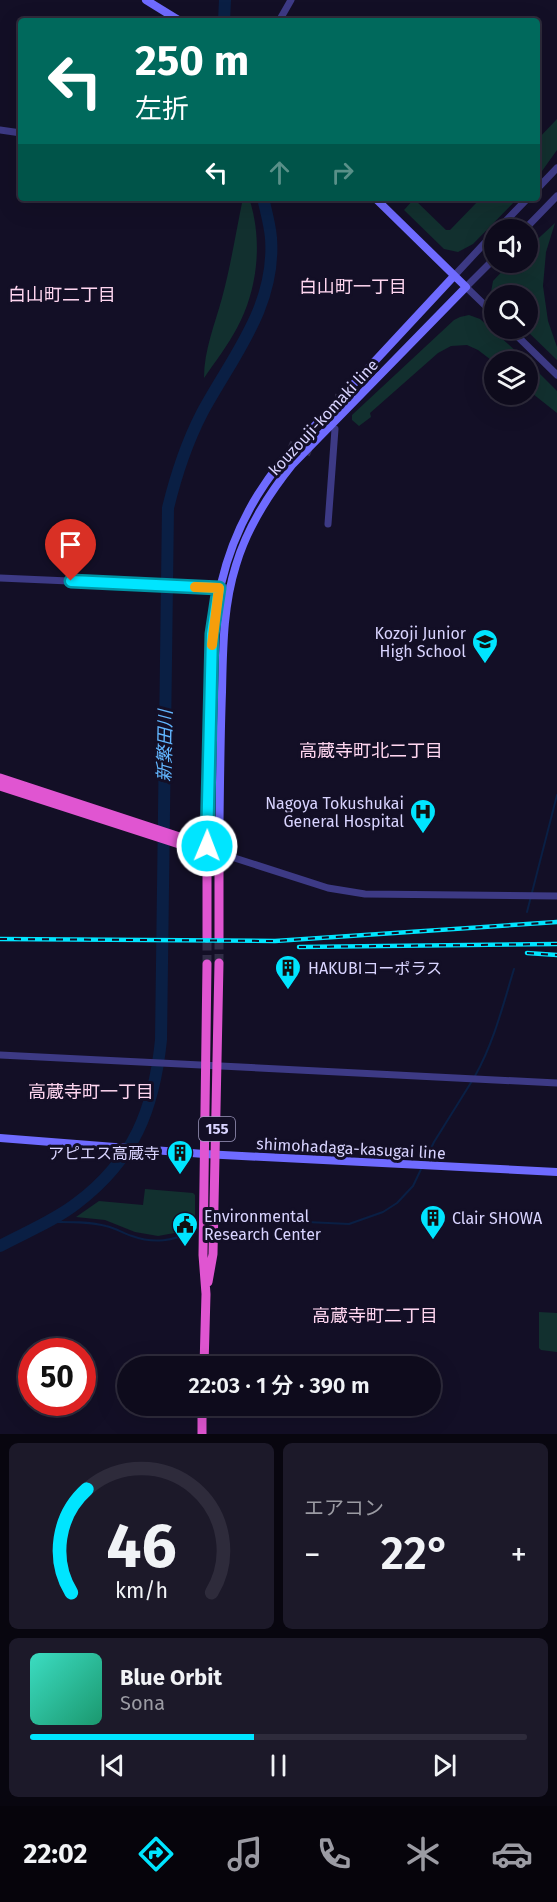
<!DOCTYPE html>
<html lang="ja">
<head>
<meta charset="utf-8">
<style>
  body { margin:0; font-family:"Fira Sans","Noto Sans JP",sans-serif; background:#1c1929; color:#f1f3f6; height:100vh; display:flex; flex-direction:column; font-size:22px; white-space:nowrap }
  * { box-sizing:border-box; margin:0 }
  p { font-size:20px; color:#9b9ba3 }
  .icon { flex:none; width:33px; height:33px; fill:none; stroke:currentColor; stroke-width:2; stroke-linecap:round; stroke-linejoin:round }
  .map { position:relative; height:1434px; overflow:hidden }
  .details { display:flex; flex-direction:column; gap:9px; padding:9px; background:#08060f; flex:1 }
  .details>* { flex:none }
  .guide { position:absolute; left:18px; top:18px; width:522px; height:183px; border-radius:6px; box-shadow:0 6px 24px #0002,0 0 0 2px #2e2b3b; background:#00695c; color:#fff; overflow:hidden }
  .tools { position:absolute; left:484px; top:219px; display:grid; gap:12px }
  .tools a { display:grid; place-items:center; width:54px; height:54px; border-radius:50%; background:#0e0b1c; box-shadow:0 6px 24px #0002,0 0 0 2px #2e2b3b; font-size:30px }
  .speed { position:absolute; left:18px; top:1338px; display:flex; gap:12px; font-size:30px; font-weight:700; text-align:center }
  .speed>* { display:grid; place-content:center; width:78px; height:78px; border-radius:50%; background:#0e0b1c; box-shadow:0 6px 24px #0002,0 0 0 2px #2e2b3b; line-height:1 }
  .speed .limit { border:9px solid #d22; background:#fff; color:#111 }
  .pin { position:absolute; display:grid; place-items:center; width:51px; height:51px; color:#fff; margin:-62px -26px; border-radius:50% 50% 50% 0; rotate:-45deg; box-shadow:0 0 6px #0007 }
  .pin .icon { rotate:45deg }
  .me { position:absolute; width:66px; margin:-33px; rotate:1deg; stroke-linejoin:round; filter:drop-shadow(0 0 4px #0008) }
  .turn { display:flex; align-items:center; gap:21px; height:126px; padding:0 18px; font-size:27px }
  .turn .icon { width:78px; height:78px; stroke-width:2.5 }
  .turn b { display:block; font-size:42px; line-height:51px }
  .lanes { display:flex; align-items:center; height:57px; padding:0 18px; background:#0003; justify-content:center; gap:30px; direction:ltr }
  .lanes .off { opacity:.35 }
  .big { font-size:45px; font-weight:600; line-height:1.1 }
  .details .card { flex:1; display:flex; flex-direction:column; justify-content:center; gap:9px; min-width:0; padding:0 21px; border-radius:9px; background:#1c1929 }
  .details .dial { align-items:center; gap:0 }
  .dial svg { height:156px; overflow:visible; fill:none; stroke:#2e2b3b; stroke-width:7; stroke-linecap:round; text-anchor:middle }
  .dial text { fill:#f1f3f6; stroke:none }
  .song { display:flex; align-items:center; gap:18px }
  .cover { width:72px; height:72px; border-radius:9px; background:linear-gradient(135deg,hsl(170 70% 55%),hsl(160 70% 35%)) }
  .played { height:6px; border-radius:3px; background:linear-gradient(90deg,#00e5ff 45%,#2e2b3b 45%) }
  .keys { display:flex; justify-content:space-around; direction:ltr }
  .heat { display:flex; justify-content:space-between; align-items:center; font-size:33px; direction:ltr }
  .details .tiles { flex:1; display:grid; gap:9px; grid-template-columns:1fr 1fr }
  .card:last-child { grid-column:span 2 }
  .trip { position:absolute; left:117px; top:1356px; width:324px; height:60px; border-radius:30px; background:#0e0b1c; box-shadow:0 6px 24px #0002,0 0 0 2px #2e2b3b; font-weight:600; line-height:60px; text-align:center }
  .tab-bar { display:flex; height:96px; justify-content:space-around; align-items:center; background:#06040b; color:#9b9ba3 }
  .tab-bar .icon { width:42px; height:42px }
  .tab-bar .on { color:#00e5ff }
  .tab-bar b { font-size:27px; color:#f1f3f6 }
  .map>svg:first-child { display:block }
</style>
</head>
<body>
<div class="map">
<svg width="557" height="1434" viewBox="0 0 557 1434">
  <rect width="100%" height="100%" fill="#130f26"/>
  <path fill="#12302f" d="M557 119V150L537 178V140Z
    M243 198H249C263 240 258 289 237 328 228 345 215 362 204 378 204 350 215 324 222 298 231 265 236 231 243 198Z
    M481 198H518L473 244 458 252 444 249 404 210 414 199 446 230H450Z
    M555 223 546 252 543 286 548 321 557 347V360L525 329 528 328V296H495L491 292 493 281 510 263 528 262V248Z
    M469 315 480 319 527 361 495 363 478 350 467 345 451 346 438 353 370 413 371 417 359 426 352 420V415L454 320 460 317Z
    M528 362 557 391V413L528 390Z
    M145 1189 193 1193 195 1195V1225L180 1232 158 1236 135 1232 105 1220 76 1217 99 1201 143 1205Z
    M539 1312 557 1313V1352L541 1350 539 1348Z"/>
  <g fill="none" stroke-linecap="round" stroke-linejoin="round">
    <path stroke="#0a1f44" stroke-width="2" d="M527 912 557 795
      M475 1076C494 1042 503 1005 514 969
      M224 1218 349 1224 383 1212 397 1203 413 1186 434 1142 472 1081
      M46 1222C65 1222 86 1221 106 1226 115 1228 123 1233 132 1236 154 1244 173 1241 194 1231"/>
    <path stroke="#0a1f44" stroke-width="12" d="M224 21 225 0
      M0 1246C26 1232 54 1221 77 1203 134 1160 154 1109 161 1040L168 508C176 475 186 444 202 413 232 357 276 307 271 238 270 225 266 211 263 198"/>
    <path stroke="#312d47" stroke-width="7" stroke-dasharray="7 3.5" stroke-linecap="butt" d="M336 422 339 392
      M289 444 311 453"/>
    <path stroke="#312d47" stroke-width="9" stroke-dasharray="9 4.5" stroke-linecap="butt" d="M219 963V938
      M207 964V938"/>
    <path stroke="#3d3a85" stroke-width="7" d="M279 21 291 0
      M0 130 21 133
      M537 189 557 168
      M497 230 528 198
      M524 230 557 196
      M495 258 466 287 495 315
      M454 276 495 232
      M509 328 557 375
      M328 524 335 429
      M0 578 230 588
      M219 853 328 888 365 894 557 896
      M0 1055 557 1083"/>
    <path stroke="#6f6bff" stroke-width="8" d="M146 0 180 21
      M207 846C208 803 209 760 209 717 211 618 216 543 281 462L454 276
      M219 853C220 799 220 746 222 692 223 649 223 606 236 565 247 528 268 495 292 465L466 287 375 198
      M0 1138 204 1154 557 1172"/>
    <path stroke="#e055d1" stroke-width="9" d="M0 778 207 846 219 853
      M0 786 207 853H219
      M219 853V938
      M207 938V850
      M208 1282 213 1254 219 963
      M204 1366 206 1294 203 1255 207 964
      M202 1434V1406"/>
    <defs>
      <path id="rail" d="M0 939 275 941 557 922
        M299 947 557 944
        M527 953 557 955"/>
    </defs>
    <use href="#rail" stroke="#00e5ff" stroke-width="4.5"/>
    <use href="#rail" stroke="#130f26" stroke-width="2" stroke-dasharray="7" stroke-linecap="butt"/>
  </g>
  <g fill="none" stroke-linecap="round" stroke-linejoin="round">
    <defs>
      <path id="route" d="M71 581 219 588 212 634 207 846"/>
    </defs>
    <use href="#route" stroke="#0095a6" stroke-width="15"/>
    <use href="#route" stroke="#00e5ff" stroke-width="10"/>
    <path stroke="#f59e0b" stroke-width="10" d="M195 587 219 588 212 645"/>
  </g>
  <defs>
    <symbol id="school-pin" viewBox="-11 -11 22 30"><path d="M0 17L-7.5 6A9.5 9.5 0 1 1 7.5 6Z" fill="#00e5ff" stroke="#130f26"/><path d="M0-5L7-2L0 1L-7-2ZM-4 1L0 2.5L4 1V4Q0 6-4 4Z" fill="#111"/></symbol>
    <symbol id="hospital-pin" viewBox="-11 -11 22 30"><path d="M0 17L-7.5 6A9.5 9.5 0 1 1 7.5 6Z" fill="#00e5ff" stroke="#130f26"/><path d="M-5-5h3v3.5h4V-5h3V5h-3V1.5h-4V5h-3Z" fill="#111"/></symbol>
    <symbol id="building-pin" viewBox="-11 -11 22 30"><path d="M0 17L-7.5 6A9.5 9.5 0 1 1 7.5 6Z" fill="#00e5ff" stroke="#130f26"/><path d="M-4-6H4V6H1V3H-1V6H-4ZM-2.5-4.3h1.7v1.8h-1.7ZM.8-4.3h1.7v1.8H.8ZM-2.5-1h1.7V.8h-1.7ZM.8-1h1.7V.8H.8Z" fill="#111"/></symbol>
    <symbol id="civic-pin" viewBox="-11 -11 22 30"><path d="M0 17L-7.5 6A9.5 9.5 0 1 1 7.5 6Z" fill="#00e5ff" stroke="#130f26"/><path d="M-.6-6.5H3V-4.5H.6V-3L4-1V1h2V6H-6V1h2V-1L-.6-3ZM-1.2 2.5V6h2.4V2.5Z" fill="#111"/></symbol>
  </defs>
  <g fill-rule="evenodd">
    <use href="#school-pin" x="470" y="627" width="30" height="40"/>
    <use href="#hospital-pin" x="408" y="797" width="30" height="40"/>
    <use href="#building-pin" x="273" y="953" width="30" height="40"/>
    <use href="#building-pin" x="165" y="1138" width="30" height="40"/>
    <use href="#building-pin" x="418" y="1203" width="30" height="40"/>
    <use href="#civic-pin" x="170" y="1210" width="30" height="40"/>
  </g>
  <g text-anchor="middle" stroke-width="6" stroke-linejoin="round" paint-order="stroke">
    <rect fill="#130f26" stroke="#9e99be" stroke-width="1.5" x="199" y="1117" width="36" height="24" rx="4.5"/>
    <g font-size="15" font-weight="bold" fill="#d9d4ff">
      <text x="217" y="1134">155</text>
    </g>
    <g font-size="16" fill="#d9d4ff" stroke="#130f26">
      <text transform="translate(323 417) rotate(-47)" y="6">kouzouji-komaki line</text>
      <text transform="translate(351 1148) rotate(3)" y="6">shimohadaga-kasugai line</text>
    </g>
    <g font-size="16" fill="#d9d4ff" stroke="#130f26" text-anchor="end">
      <text x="466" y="639">Kozoji Junior<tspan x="466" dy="18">High School</tspan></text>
      <text x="404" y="809">Nagoya Tokushukai<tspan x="404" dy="18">General Hospital</tspan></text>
      <text x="308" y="974" text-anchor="start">HAKUBIコーポラス</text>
      <text x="160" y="1159">アピエス高蔵寺</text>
      <text x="204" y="1222" text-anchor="start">Environmental<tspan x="204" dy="18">Research Center</tspan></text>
      <text x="452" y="1224" text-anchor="start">Clair SHOWA</text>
    </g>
    <g font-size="18" fill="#ffd6f0" stroke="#130f26">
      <text x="353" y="293">白山町一丁目</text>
      <text x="62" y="301">白山町二丁目</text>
      <text x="371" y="757">高蔵寺町北二丁目</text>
      <text x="91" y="1098">高蔵寺町一丁目</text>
      <text x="375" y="1322">高蔵寺町二丁目</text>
    </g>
    <g font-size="18" font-style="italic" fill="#62b6ff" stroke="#130f26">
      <text transform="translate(165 746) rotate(-89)" y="6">新繁田川</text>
    </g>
  </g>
</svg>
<div class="tools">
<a><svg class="icon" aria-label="sound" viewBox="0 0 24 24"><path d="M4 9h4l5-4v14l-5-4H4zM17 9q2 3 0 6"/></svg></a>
<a><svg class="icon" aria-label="search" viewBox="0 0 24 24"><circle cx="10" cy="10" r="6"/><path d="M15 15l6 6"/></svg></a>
<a><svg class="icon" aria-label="layers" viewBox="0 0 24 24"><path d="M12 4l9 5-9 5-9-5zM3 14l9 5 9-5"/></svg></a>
</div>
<div class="speed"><div class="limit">50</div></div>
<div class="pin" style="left:71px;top:581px;background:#d93025"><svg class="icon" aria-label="arrive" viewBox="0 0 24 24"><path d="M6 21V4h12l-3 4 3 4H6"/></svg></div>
<svg class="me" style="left:207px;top:846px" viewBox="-20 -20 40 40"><circle r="17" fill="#00e5ff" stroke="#fff" stroke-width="3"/><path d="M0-11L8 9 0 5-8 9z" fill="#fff"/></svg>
<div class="trip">22:03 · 1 分 · 390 m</div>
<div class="guide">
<div class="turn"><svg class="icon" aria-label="left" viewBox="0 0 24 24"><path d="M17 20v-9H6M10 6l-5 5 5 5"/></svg><div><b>250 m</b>左折</div></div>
<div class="lanes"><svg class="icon" aria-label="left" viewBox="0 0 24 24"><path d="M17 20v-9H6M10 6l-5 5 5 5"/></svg><svg class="icon off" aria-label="ahead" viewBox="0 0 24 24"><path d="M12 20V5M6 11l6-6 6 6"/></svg><svg class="icon off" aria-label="right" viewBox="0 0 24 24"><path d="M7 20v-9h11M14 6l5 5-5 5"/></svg></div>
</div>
</div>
<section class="details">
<div class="tiles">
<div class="card dial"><svg viewBox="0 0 100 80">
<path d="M14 69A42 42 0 1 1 86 69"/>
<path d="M14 69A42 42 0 0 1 22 16" stroke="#00e5ff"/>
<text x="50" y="56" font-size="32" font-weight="700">46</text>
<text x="50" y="72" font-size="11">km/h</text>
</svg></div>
<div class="card"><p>エアコン</p>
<div class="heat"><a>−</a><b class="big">22°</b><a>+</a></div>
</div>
<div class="card">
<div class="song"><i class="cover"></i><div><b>Blue Orbit</b><p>Sona</p></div></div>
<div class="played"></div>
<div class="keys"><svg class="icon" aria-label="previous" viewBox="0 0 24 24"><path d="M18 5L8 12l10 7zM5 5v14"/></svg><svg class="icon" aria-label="pause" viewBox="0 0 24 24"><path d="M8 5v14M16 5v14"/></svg><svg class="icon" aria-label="next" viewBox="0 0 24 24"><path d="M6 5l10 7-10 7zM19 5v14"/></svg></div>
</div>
</div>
</section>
<nav class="tab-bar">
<b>22:02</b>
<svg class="icon on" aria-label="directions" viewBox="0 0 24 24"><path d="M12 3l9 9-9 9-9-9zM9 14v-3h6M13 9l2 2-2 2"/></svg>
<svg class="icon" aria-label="music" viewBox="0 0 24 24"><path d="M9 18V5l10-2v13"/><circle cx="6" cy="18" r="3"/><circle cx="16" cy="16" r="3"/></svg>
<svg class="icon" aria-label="phone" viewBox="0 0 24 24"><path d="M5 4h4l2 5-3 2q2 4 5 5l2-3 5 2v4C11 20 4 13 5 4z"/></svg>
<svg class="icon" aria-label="climate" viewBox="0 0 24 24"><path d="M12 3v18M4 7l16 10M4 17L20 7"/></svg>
<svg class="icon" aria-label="car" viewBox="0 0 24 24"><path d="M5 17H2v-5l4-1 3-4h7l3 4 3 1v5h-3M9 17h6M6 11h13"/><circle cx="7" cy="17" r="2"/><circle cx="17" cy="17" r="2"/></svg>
</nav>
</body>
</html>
